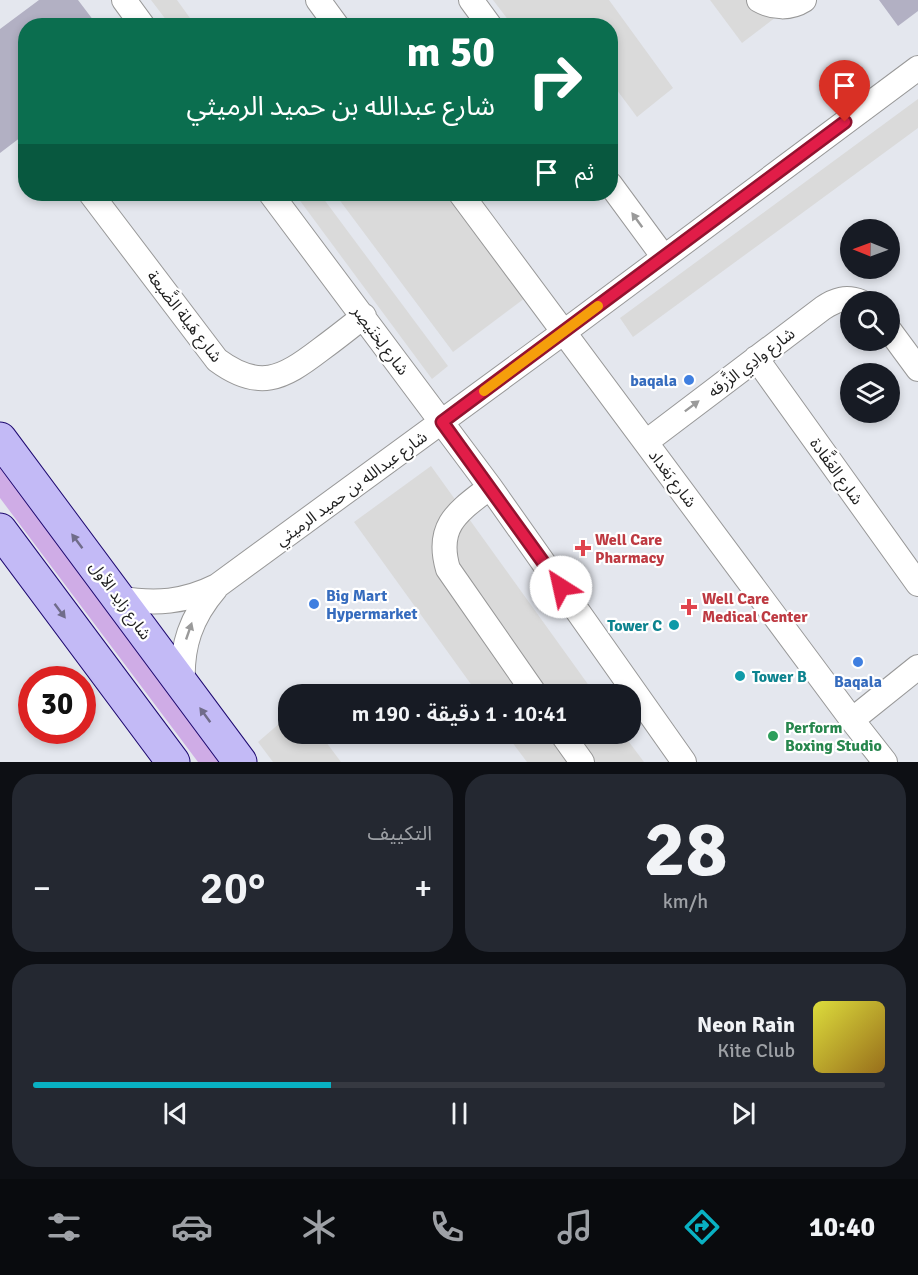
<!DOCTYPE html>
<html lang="ar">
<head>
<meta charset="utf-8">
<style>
  body { margin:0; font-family:Signika,"Noto Sans Arabic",sans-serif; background:#242831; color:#f1f3f6; direction:rtl; height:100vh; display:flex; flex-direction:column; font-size:22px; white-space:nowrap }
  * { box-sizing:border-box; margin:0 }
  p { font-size:20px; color:#9ea1a6 }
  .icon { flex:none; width:33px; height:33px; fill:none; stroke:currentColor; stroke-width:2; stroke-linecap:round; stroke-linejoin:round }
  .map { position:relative; height:762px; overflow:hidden; direction:ltr }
  .side { display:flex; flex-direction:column; gap:12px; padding:12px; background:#0d0f14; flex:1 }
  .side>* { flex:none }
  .top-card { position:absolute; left:18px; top:18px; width:600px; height:183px; border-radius:24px; box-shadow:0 3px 9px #0003; direction:rtl; background:#0b6e4f; color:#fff; overflow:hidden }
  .needle { width:39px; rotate:271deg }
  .fabs { position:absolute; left:840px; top:219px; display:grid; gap:12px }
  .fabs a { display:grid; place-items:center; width:60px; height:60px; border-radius:50%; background:#171b24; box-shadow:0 3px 9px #0003; font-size:30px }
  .speed { position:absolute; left:18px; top:666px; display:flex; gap:12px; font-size:30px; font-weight:700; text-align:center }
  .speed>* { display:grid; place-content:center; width:78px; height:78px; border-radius:50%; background:#171b24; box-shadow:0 3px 9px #0003; line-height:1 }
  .speed .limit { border:9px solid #d22; background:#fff; color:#111 }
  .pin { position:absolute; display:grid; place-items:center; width:51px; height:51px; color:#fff; margin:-62px -26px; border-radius:50% 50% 50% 0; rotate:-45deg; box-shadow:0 0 6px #0007 }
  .pin .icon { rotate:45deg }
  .me { position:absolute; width:66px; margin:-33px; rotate:325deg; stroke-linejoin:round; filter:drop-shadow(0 0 4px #0008) }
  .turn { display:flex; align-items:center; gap:21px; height:126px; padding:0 24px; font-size:27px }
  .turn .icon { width:78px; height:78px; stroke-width:2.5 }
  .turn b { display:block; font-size:42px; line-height:51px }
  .then { display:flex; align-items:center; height:57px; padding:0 24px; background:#0003; gap:12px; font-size:22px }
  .big { font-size:45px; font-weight:600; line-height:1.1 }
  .side .card { flex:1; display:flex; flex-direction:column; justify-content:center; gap:9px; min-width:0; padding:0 21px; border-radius:24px; background:#242831 }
  .side .dial { align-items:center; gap:0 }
  .dial b { font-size:78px; line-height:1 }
  .song { display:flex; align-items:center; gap:18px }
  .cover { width:72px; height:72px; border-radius:9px; background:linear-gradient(135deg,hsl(60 70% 55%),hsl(40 70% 35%)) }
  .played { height:6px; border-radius:3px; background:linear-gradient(90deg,#09b1c3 35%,#363941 35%) }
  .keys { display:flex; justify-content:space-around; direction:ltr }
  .heat { display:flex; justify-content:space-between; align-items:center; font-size:33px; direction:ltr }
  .side .tiles { flex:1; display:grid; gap:12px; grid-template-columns:1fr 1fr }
  .card:last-child { grid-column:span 2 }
  .trip { position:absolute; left:278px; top:684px; width:363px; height:60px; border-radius:24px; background:#171b24; box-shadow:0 3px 9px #0003; font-weight:600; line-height:60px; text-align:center; direction:rtl }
  .dock { display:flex; height:96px; justify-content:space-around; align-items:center; background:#090b0e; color:#9ea1a6 }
  .dock .icon { width:42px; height:42px }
  .dock .on { color:#09b1c3 }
  .dock b { font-size:27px; color:#f1f3f6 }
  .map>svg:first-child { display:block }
</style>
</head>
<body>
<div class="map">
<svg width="918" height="762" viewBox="0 0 918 762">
  <rect width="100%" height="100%" fill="#e4e7ee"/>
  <path fill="#b2b0c3" d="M39 0H78L97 25 26 26 25 134 0 153V29Z
    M879 0H918V11L898 26Z"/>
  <path fill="#cface6" d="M0 462 227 762H198L0 498Z"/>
  <path fill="#dadada" d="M151 0H177L195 25H170Z
    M493 0H609L673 88 637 117 611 82 610 26 512 25Z
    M710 0H790L793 4 742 43Z
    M918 99V128L633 337 620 318Z
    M295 194H320L448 366 432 379Z
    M335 194H447L525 298 453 352Z
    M431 466 595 694H478L354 522Z
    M288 716V734H320L341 762H273L258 742Z
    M506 734H623L644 762H527Z"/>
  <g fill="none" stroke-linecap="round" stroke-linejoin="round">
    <defs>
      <path id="street" d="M124 0 143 26
        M318 0 337 26
        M471 0 490 26
        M759 0C773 8 790 9 804 0
        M610 184 663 256
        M91 194 217 360C259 391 282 379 320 350 335 339 349 328 364 316
        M271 194 490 487 684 762
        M461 194 852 720 885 762
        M890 331 918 369
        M756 358 918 584
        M646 442 823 308C835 300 846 296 861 302
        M490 487C459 511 435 525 448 569L535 694
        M119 598C155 605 185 602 217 586L564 332 918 68
        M183 684C181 646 191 617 216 588
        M852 720 918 667
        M562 734 582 762"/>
      <path id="secondary" d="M0 439 240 762
        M0 530 173 762"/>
    </defs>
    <use href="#street" stroke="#989898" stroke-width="26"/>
    <use href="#secondary" stroke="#1e0a70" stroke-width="35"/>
    <use href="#street" stroke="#fff" stroke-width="24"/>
    <use href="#secondary" stroke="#c3baf6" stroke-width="33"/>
  </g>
  <defs><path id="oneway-solid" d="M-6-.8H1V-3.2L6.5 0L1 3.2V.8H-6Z" transform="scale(1.5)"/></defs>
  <g fill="#9a9a9a">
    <use href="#oneway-solid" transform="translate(637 220) rotate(-126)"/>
    <use href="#oneway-solid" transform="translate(692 406) rotate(-37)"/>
    <use href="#oneway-solid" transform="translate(189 631) rotate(-71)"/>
  </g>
  <g fill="#706c8a">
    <use href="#oneway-solid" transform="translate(77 541) rotate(-127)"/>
    <use href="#oneway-solid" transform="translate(60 611) rotate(53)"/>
    <use href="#oneway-solid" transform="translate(205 715) rotate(-126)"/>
  </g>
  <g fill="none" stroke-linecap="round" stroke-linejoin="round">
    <defs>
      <path id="route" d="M561 587 442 422 845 122"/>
    </defs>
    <use href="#route" stroke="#92132f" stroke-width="15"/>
    <use href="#route" stroke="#e11d48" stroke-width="10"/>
    <path stroke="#f59e0b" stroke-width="10" d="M484 391 598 306"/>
  </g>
  <g fill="#3f7fe0" stroke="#fff" stroke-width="2">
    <circle cx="689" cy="380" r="6"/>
    <circle cx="314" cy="604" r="6"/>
    <circle cx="858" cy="662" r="6"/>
  </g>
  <g fill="#e0444e" stroke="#fff" stroke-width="2">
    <path d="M580 539h6v6h6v6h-6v6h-6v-6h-6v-6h6z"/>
    <path d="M686 598h6v6h6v6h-6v6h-6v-6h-6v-6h6z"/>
  </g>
  <g fill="#0f9aa8" stroke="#fff" stroke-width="2">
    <circle cx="674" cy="625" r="6"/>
    <circle cx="740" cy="676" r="6"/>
  </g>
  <circle fill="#2e9e5b" stroke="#fff" stroke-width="2" cx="773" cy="736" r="6"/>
  <g text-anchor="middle" stroke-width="4.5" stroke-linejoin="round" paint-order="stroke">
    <g font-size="16" fill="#1e1e1e" stroke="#fff">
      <text transform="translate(185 316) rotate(52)" y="6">شارع هَيلة الضَّبعة</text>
      <text transform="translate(381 340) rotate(53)" y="6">شارع لِخنَيصِر</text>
      <text transform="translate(751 362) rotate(-37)" y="6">شارع وادِي الزَّرقه</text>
      <text transform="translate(837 471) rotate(54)" y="6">شارع العَفَّادة</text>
      <text transform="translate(673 478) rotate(53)" y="6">شارع بَغداد</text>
      <text transform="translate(351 488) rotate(-36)" y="6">شارع عبدالله بن حميد الرميثي</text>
      <text transform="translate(121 600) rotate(54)" y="6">شارع زايد الأول</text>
    </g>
    <g font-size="16" font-weight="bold" fill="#366cbe" stroke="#fff" text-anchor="end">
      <text x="677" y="386">baqala</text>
      <text x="326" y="601" text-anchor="start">Big Mart<tspan x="326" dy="18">Hypermarket</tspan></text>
      <text x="858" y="687" text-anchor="middle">Baqala</text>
    </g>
    <g font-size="16" font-weight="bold" fill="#be3a42" stroke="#fff" text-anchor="start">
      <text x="595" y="545">Well Care<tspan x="595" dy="18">Pharmacy</tspan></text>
      <text x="702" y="604">Well Care<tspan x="702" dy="18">Medical Center</tspan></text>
    </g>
    <g font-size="16" font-weight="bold" fill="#0d838f" stroke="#fff" text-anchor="end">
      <text x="662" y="631">Tower C</text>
      <text x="752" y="682" text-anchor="start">Tower B</text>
    </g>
    <g font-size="16" font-weight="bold" fill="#27864d" stroke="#fff" text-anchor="start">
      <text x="785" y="733">Perform<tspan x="785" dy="18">Boxing Studio</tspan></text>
    </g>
  </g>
</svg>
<div class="fabs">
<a><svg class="needle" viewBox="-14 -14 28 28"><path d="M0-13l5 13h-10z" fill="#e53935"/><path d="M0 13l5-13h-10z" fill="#9ea1a6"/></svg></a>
<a><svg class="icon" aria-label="search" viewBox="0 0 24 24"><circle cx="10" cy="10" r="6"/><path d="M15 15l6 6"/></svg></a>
<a><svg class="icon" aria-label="layers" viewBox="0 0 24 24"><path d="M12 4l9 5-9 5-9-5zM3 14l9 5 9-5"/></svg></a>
</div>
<div class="speed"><div class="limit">30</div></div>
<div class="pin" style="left:845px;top:122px;background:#d93025"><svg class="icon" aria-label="arrive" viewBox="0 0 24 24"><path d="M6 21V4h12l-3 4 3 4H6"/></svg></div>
<svg class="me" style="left:561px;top:587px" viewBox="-20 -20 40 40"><circle r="19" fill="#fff"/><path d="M0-13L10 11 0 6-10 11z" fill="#e11d48"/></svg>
<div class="trip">10:41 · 1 دقيقة · 190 m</div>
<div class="top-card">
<div class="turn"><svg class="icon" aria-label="right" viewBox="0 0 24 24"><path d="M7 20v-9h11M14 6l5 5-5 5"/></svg><div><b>50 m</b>شارع عبدالله بن حميد الرميثي</div></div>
<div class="then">ثم<svg class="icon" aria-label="arrive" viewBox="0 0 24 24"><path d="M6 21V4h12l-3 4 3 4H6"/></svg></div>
</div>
</div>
<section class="side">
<div class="tiles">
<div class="card dial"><b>28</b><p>km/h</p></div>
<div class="card"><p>التكييف</p>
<div class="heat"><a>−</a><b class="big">20°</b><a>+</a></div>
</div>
<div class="card">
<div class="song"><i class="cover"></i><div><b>Neon Rain</b><p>Kite Club</p></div></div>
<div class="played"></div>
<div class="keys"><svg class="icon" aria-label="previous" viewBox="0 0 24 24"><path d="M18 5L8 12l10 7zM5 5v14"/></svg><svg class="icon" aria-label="pause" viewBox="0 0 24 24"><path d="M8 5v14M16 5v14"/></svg><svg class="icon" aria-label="next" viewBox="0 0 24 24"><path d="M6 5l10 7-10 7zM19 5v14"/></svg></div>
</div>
</div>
</section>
<nav class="dock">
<b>10:40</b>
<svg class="icon on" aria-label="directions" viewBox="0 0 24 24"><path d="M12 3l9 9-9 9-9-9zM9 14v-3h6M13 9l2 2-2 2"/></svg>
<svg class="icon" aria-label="music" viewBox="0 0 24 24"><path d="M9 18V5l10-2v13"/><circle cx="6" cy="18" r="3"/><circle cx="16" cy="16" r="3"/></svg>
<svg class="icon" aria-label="phone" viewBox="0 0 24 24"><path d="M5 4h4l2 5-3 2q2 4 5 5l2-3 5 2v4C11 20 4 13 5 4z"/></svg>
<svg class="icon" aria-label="climate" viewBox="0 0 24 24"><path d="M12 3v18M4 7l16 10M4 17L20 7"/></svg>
<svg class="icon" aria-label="car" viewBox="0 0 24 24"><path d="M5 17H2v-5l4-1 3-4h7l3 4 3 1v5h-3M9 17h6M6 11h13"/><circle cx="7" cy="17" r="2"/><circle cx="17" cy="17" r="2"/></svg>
<svg class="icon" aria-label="filters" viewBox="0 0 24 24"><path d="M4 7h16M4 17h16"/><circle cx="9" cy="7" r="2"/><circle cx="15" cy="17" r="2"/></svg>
</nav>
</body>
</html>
